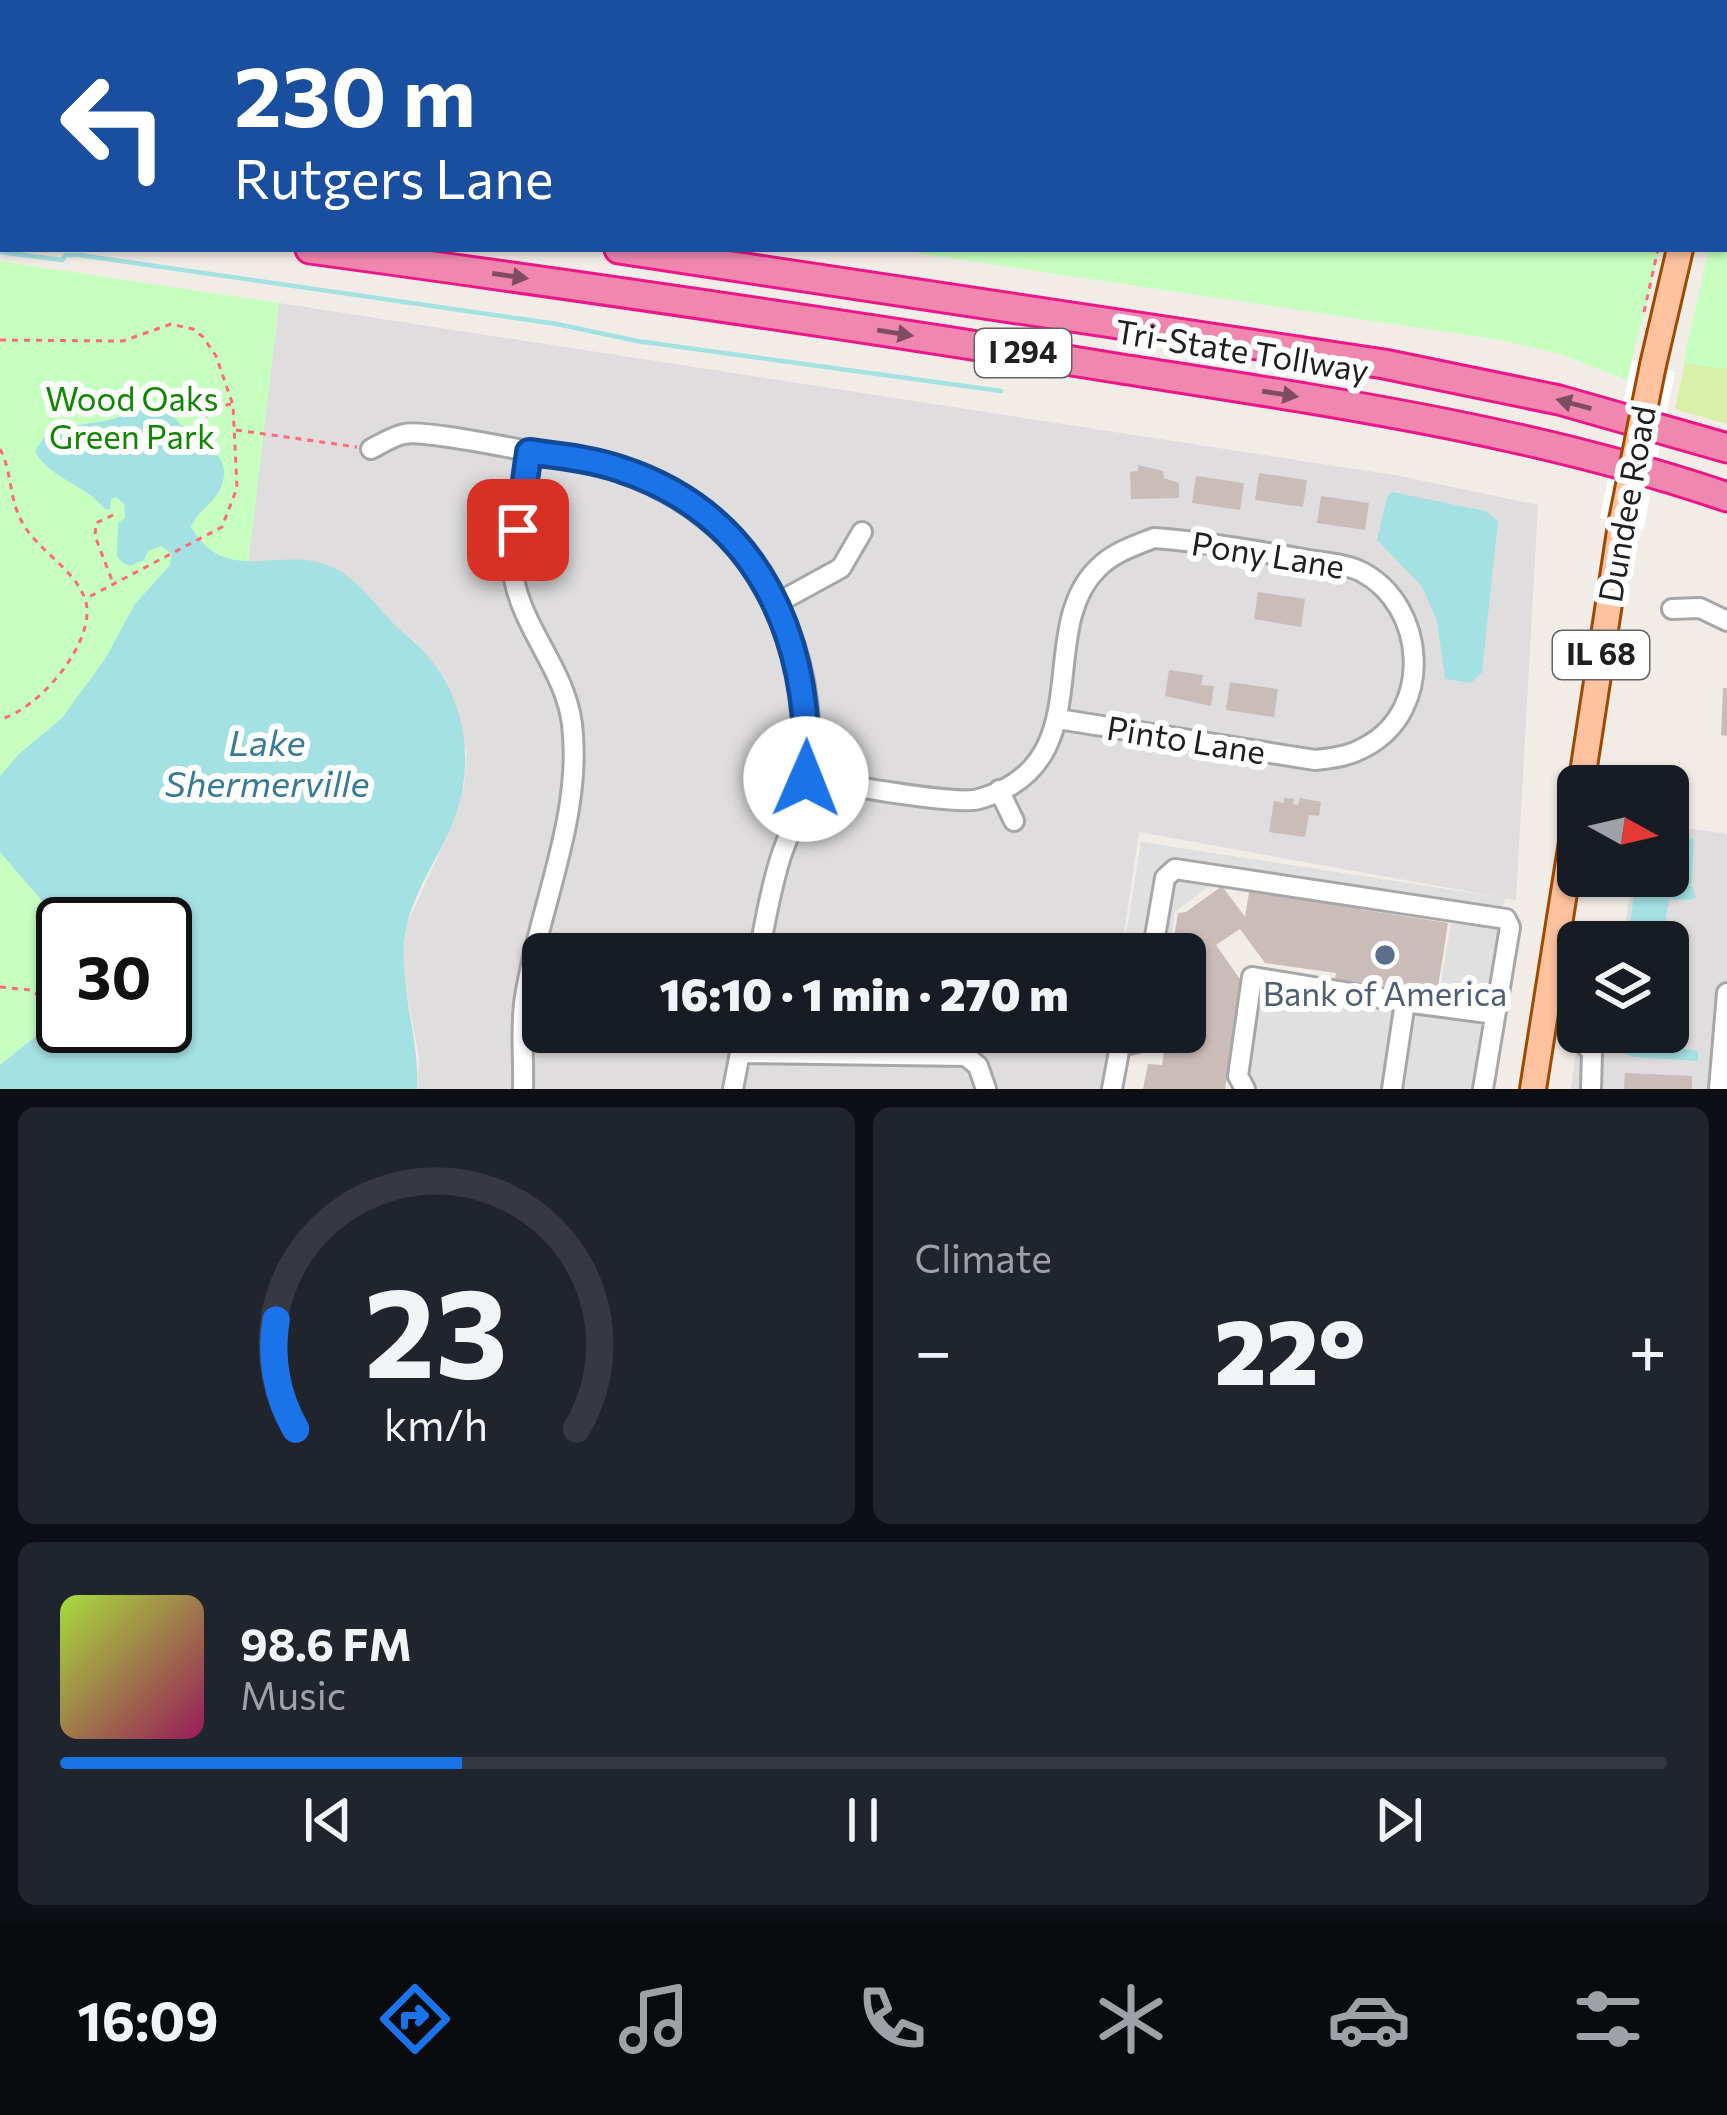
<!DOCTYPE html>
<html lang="en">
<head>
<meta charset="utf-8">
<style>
  body { margin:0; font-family:Commissioner,sans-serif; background:#20242c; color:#f1f3f6; height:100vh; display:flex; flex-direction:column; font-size:45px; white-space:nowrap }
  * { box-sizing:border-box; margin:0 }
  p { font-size:39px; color:#9ea1a6 }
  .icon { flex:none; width:66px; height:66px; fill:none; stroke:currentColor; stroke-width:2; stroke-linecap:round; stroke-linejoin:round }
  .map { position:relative; height:1089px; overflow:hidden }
  .sheet { display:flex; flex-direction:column; gap:18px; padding:18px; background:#0d0f14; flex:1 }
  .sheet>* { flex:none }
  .banner { position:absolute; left:0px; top:0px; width:1728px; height:252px; box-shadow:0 3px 9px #0004; background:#1a4fa0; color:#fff; overflow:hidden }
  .needle { width:78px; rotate:98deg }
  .tools { position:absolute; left:1557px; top:765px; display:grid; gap:24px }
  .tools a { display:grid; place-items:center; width:132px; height:132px; border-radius:18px; background:#171b24; box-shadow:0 3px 9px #0004; font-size:60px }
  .speed { position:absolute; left:36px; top:897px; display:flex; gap:24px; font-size:60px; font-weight:700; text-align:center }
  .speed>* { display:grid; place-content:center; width:156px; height:156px; border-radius:50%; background:#171b24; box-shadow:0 3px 9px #0004; line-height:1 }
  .speed .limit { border:6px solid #111; border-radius:18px; background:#fff; color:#111 }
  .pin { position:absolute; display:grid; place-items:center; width:102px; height:102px; color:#fff; margin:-51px; border-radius:24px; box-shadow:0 6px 18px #0006 }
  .me { position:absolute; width:132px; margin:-66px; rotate:1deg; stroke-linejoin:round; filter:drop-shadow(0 0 9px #0008) }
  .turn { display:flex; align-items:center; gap:42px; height:252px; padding:0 36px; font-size:54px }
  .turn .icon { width:156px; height:156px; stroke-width:2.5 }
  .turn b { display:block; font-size:84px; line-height:102px }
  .big { font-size:90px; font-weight:800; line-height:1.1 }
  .sheet .tile { flex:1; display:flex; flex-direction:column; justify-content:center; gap:18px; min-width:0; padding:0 42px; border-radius:18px; background:#20242c }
  .sheet .dial { align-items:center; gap:0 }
  .dial svg { height:312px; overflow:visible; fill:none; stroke:#363941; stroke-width:7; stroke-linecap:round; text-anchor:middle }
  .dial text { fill:#f1f3f6; stroke:none }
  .song { display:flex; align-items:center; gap:36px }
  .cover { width:144px; height:144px; border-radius:18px; background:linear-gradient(135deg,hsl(80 70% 55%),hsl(330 70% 35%)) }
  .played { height:12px; border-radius:6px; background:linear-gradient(90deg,#1a73e8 25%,#363941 25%) }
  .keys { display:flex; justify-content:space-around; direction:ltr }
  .heat { display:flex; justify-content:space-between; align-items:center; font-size:66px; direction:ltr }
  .sheet .tiles { flex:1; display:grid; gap:18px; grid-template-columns:1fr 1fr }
  .tile:last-child { grid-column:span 2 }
  .trip { position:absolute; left:522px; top:933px; width:684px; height:120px; border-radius:18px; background:#171b24; box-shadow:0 3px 9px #0004; font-weight:800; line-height:120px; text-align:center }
  .menu { display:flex; height:192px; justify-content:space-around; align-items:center; background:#090b0e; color:#9ea1a6 }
  .menu .icon { width:84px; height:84px }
  .menu .active { color:#1a73e8 }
  .menu b { font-size:54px; color:#f1f3f6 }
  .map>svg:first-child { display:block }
</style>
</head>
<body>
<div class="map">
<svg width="1727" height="1089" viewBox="0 0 1727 1089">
  <rect width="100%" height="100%" fill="#f2ece6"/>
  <path fill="#dfddde" d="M279 303 1400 476 1538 505 1516 900 1139 832 1121 954H543V1032H1110L1101 1089H417L419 1056 402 969 407 924 452 826 464 786 467 752 415 641 295 561 248 562Z
    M1668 825 1727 834V1089H1571L1576 1053 1605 1047 1607 1032H1668V942H1622L1633 876H1668Z"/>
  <path fill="#d9f0a8" d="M1727 174V424L1675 409 1710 249H1725Z"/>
  <path fill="#c7ffc0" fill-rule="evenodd" d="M0 0H1727L1725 6V3H3V118Z
    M1727 170V369L1683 363 1709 249H1725Z
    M889 249H1660L1627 380 1560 354 1501 340Z
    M0 261 279 303 186 1089H0ZM63 924H165V1026H63Z"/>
  <path fill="#e0e0e0" d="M1141 841 1168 846 1505 898 1500 918 1179 871 1209 886 1175 912 1169 954H1123Z
    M1451 924 1510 927 1486 1014 1477 1079 1474 1089H1404L1401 1080 1415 1003 1437 1005Z
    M1260 978 1398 1000 1384 1089H1251L1248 1060Z"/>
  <path fill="#a3e1e3" d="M158 405C174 414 180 426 193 436 213 451 233 460 220 489 213 504 197 512 191 527 226 588 282 544 332 567 363 581 380 614 406 635 463 681 480 757 452 825 438 858 415 890 407 925 395 980 420 1034 417 1089H0V1065L41 1032 63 990V1026H165V924H63V937L56 917 0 852V776L19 754 62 718 105 659 135 604 170 565 172 554 161 546 148 551 144 560 130 566 123 563 117 556 118 523 125 518 124 504 116 497 111 499 110 509 106 510C87 485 48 478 35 451L49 430 109 420Z
    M1392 492 1485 511 1498 521 1482 672 1471 683 1445 679 1437 620 1421 585 1377 540 1387 497Z
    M1668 835 1694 839 1691 885 1696 897 1692 900 1669 899 1662 942H1627L1637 876H1668Z
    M1614 1032H1648L1653 1043 1698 1051V1061L1633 1057 1614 1048Z"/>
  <path fill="#fff" d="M1632 360 1675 372 1643 531 1600 518Z"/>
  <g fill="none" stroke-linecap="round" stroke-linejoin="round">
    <path stroke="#a3e1e3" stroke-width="4.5" d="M0 252 62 260 66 255H79L557 324 637 341 1001 391"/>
  </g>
  <path fill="#cabcb9" d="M1138 465 1163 471 1164 478 1179 483V498L1131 499 1130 472 1138 471Z
    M1259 473 1307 480 1303 507 1255 500Z
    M1196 476 1244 483 1240 510 1192 503Z
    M1321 496 1369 503 1365 530 1317 523Z
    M1258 592 1305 599 1301 627 1254 619Z
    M1169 670 1203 675 1201 685 1214 686 1211 706 1165 696Z
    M1230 682 1278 689 1274 717 1226 710Z
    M1723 688H1727V736L1721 735Z
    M1284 798 1294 799 1293 804 1298 805 1300 798 1321 802 1319 816 1309 815 1305 837 1269 832 1274 801 1284 803Z
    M1222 886 1245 917 1250 887 1359 903 1358 909 1448 923 1437 993 1335 979 1336 973 1265 963 1240 929 1216 945 1242 982 1225 1089H1143L1148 1064 1162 1065 1167 1032H1185V954H1179L1181 941 1174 937 1178 913 1186 912Z
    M1625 1073 1692 1076V1089H1624Z"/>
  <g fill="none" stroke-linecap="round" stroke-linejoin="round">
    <defs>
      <path id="minor" d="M371 449C381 444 393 436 404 434 425 429 528 452 557 456 716 478 830 614 806 778 802 805 790 831 781 856 771 888 765 921 759 954
        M777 603 841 568 862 532
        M1672 609 1700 608 1727 621
        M806 779C838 783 955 806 979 799 1103 764 1033 631 1098 568 1114 552 1134 546 1154 538 1206 542 1258 551 1309 560 1326 563 1347 564 1362 572 1426 606 1434 709 1367 746 1350 756 1334 758 1315 760L1058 719
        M999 790 1014 821
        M1152 954 1165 878 1175 869 1506 919 1510 927 1483 1089
        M1576 1036 1592 1052 1591 1089
        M740 1053 966 1056 978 1066 986 1089
        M523 1089C524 1059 520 1027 525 997 539 907 583 816 572 724 565 670 524 631 514 579L529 452
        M733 1089 744 1032
        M1112 1089 1120 1046 1137 1042 1139 1032
        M1245 1089 1238 1076 1252 977 1405 1002
        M1392 1089 1405 1002 1495 1014
        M1719 1089 1727 993"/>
      <path id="major" d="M1725 77 1727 70
        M1653 365 1680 249
        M1581 786 1621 525
        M1533 1089 1578 804"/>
      <path id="highway" d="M0 158H3
        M0 207 3 208
        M310 249C581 286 852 325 1122 369 1326 401 1531 430 1727 497
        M619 249 1384 364 1559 400 1727 448"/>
    </defs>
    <use href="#minor" stroke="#a7a7a7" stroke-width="24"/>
    <use href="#major" stroke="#9d4a00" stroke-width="30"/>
    <use href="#highway" stroke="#ed1689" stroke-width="33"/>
    <path stroke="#ff6a78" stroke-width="3" stroke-dasharray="6 6" stroke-linecap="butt" d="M1719 3 1720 0
      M1644 312 1658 249
      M0 340 123 341 171 324 193 329 203 337 216 356 233 405 237 488 222 527 85 599
      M236 430 357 447
      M189 434 214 408 231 404
      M0 449C12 471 9 498 21 520 35 549 74 568 85 599 99 639 38 711 0 719
      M113 515 96 523 95 536 113 583
      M0 987 31 990 54 1007"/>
    <use href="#minor" stroke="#fff" stroke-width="18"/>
    <use href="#major" stroke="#ffc29e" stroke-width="24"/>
    <use href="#highway" stroke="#f087af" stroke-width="27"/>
    <defs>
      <path id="major-bridge" d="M1621 525 1653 365"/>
    </defs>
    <use href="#major-bridge" stroke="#9d4a00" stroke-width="30" stroke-linecap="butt"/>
    <use href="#major-bridge" stroke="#ffc29e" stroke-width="24"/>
  </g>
  <defs><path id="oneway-solid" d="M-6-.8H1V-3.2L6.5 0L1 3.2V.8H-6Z" transform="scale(3)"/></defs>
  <g fill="#7e4e60">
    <use href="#oneway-solid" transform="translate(510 276) rotate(8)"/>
    <use href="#oneway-solid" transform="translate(895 333) rotate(9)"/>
    <use href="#oneway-solid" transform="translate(1280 394) rotate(9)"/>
    <use href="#oneway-solid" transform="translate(1574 404) rotate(-165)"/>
  </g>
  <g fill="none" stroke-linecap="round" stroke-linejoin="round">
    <defs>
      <path id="route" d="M518 530 529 452C560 456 591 459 620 469 761 515 812 641 806 779"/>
    </defs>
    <use href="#route" stroke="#114b97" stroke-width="30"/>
    <use href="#route" stroke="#1a73e8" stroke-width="21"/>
  </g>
  <circle fill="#5c6f8a" stroke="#fff" stroke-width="4.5" cx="1385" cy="955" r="12"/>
  <g text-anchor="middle" stroke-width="12" stroke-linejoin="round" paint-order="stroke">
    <g fill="#fff" stroke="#636363" stroke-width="3">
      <rect x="975" y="329" width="96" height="48" rx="9"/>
      <rect x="1553" y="631" width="96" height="48" rx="9"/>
    </g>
    <g font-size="30" font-weight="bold" fill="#202020">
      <text x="1023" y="363">I 294</text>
      <text x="1601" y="665">IL 68</text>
    </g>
    <g font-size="33" fill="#202020" stroke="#fff">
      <text transform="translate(1242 351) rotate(9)" y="12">Tri-State Tollway</text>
      <text transform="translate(1627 504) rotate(-80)" y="12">Dundee Road</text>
      <text transform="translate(1268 555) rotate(9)" y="12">Pony Lane</text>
      <text transform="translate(1186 740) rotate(9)" y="12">Pinto Lane</text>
    </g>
    <g font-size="33" fill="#108701" stroke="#fff">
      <text x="132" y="411">Wood Oaks<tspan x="132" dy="38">Green Park</tspan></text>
    </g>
    <g font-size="33" fill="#4e5e75" stroke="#fff">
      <text x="1385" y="1006">Bank of America</text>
    </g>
    <g font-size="36" font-style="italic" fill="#387b99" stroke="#fff">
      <text x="267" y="756">Lake<tspan x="267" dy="41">Shermerville</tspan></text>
    </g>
  </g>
</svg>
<div class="tools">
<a><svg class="needle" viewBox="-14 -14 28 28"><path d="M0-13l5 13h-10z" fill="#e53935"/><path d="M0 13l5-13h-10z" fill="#9ea1a6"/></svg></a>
<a><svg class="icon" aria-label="layers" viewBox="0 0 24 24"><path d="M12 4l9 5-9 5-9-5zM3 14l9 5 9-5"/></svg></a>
</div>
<div class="speed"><div class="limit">30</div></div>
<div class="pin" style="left:518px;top:530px;background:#d93025"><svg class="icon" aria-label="arrive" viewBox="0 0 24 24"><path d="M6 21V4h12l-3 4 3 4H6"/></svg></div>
<svg class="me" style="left:806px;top:779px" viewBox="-20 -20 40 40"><circle r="19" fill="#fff"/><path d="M0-13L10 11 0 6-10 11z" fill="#1a73e8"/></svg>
<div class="trip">16:10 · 1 min · 270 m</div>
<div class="banner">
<div class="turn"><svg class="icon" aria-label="left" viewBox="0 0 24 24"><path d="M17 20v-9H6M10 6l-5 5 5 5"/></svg><div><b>230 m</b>Rutgers Lane</div></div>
</div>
</div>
<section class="sheet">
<div class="tiles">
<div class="tile dial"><svg viewBox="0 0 100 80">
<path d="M14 69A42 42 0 1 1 86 69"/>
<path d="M14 69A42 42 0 0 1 9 41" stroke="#1a73e8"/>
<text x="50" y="56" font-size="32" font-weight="700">23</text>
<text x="50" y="72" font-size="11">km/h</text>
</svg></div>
<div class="tile"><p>Climate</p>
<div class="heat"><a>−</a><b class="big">22°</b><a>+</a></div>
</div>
<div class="tile">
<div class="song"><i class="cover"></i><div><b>98.6 FM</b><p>Music</p></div></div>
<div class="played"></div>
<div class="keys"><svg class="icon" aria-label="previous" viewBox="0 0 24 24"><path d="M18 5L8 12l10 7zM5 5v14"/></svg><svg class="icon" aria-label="pause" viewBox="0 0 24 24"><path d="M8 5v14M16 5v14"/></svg><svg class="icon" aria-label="next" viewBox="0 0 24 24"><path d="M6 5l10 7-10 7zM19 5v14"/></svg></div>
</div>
</div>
</section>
<nav class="menu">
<b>16:09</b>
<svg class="icon active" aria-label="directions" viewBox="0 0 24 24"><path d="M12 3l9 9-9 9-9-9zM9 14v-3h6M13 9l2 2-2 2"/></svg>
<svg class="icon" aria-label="music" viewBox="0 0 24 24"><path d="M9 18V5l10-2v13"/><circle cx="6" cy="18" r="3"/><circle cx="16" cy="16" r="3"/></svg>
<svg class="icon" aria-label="phone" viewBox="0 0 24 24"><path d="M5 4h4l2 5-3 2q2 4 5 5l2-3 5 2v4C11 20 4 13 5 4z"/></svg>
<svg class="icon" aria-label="climate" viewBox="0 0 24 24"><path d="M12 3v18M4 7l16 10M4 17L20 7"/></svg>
<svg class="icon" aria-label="car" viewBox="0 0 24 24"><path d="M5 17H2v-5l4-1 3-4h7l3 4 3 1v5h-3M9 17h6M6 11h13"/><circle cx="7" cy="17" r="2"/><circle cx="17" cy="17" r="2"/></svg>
<svg class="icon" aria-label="filters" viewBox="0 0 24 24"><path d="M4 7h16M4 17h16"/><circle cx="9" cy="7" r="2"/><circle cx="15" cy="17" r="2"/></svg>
</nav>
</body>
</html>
